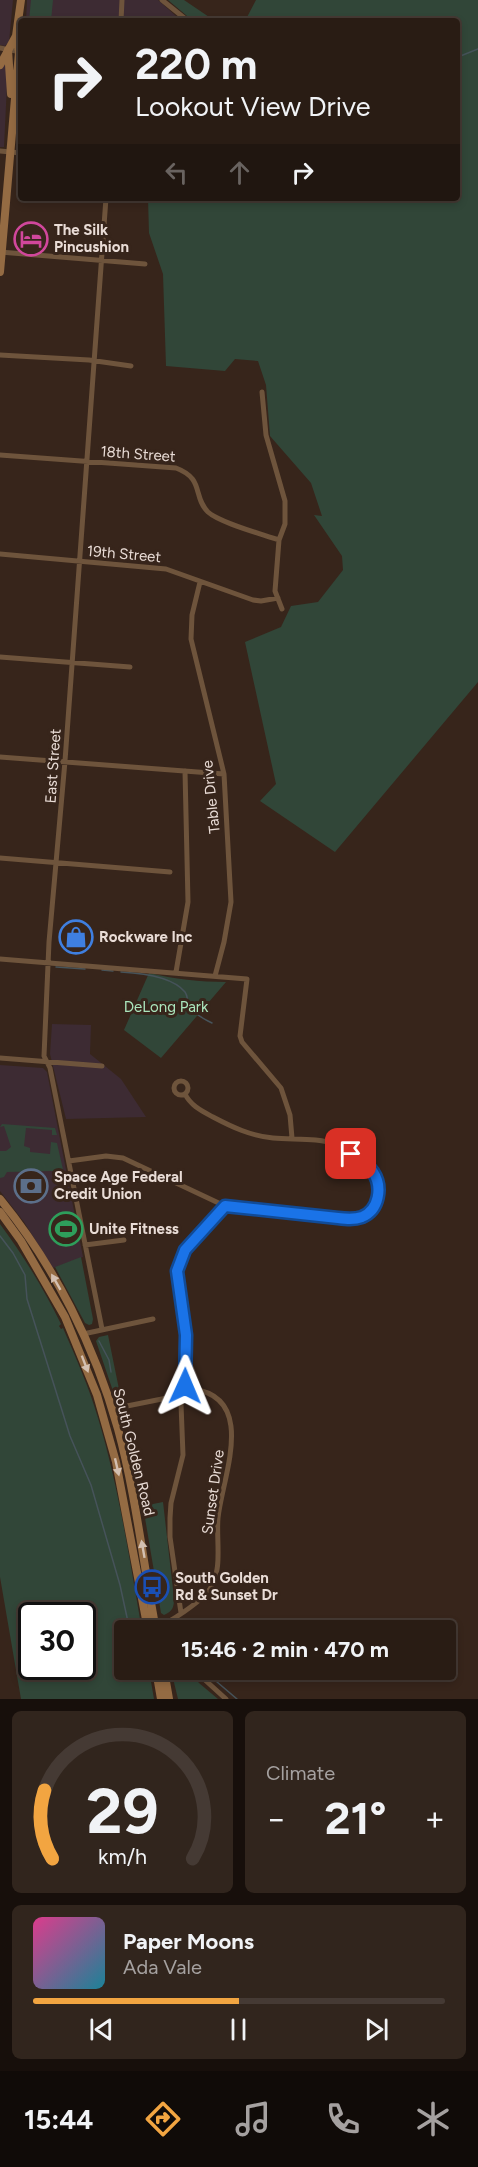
<!DOCTYPE html>
<html lang="en">
<head>
<meta charset="utf-8">
<style>
  body { margin:0; font-family:Figtree,sans-serif; background:#31251d; color:#f1f3f6; height:100vh; display:flex; flex-direction:column; font-size:22px; white-space:nowrap }
  * { box-sizing:border-box; margin:0 }
  p { font-size:20px; color:#a5a1a0 }
  .icon { flex:none; width:33px; height:33px; fill:none; stroke:currentColor; stroke-width:2; stroke-linecap:round; stroke-linejoin:round }
  .map { position:relative; height:1699px; overflow:hidden }
  .panel { display:flex; flex-direction:column; gap:12px; padding:12px; background:#170f0b; flex:1 }
  .panel>* { flex:none }
  .banner { position:absolute; left:18px; top:18px; width:442px; height:183px; border-radius:6px; box-shadow:0 3px 9px #0003,0 0 0 2px #453a34; background:#291c14; color:#f1f3f6; overflow:hidden }
  .speed { position:absolute; left:18px; top:1602px; display:flex; gap:12px; font-size:30px; font-weight:700; text-align:center }
  .speed>* { display:grid; place-content:center; width:78px; height:78px; border-radius:50%; background:#291c14; box-shadow:0 3px 9px #0003,0 0 0 2px #453a34; line-height:1 }
  .speed .limit { border:3px solid #111; border-radius:9px; background:#fff; color:#111 }
  .pin { position:absolute; display:grid; place-items:center; width:51px; height:51px; color:#fff; margin:-26px; border-radius:12px; box-shadow:0 3px 9px #0006 }
  .me { position:absolute; width:66px; margin:-33px; rotate:1deg; stroke-linejoin:round; filter:drop-shadow(0 0 4px #0008) }
  .turn { display:flex; align-items:center; gap:21px; height:126px; padding:0 18px; font-size:27px }
  .turn .icon { width:78px; height:78px; stroke-width:2.5 }
  .turn b { display:block; font-size:42px; line-height:51px }
  .lanes { display:flex; align-items:center; height:57px; padding:0 18px; background:#0003; justify-content:center; gap:30px; direction:ltr }
  .lanes .off { opacity:.35 }
  .big { font-size:45px; font-weight:700; line-height:1.1 }
  .panel .widget { flex:1; display:flex; flex-direction:column; justify-content:center; gap:9px; min-width:0; padding:0 21px; border-radius:9px; background:#31251d }
  .panel .dial { align-items:center; gap:0 }
  .dial svg { height:156px; overflow:visible; fill:none; stroke:#453a34; stroke-width:7; stroke-linecap:round; text-anchor:middle }
  .dial text { fill:#f1f3f6; stroke:none }
  .song { display:flex; align-items:center; gap:18px }
  .cover { width:72px; height:72px; border-radius:9px; background:linear-gradient(135deg,hsl(330 70% 55%),hsl(190 70% 35%)) }
  .played { height:6px; border-radius:3px; background:linear-gradient(90deg,#f2a541 50%,#453a34 50%) }
  .keys { display:flex; justify-content:space-around; direction:ltr }
  .heat { display:flex; justify-content:space-between; align-items:center; font-size:33px; direction:ltr }
  .panel .tiles { flex:1; display:grid; gap:12px; grid-template-columns:1fr 1fr }
  .widget:last-child { grid-column:span 2 }
  .trip { position:absolute; left:114px; top:1620px; width:342px; height:60px; border-radius:6px; background:#291c14; box-shadow:0 3px 9px #0003,0 0 0 2px #453a34; font-weight:700; line-height:60px; text-align:center }
  .tab-bar { display:flex; height:96px; justify-content:space-around; align-items:center; background:#100b08; color:#a5a1a0 }
  .tab-bar .icon { width:42px; height:42px }
  .tab-bar .selected { color:#f2a541 }
  .tab-bar b { font-size:27px; color:#f1f3f6 }
  .map>svg:first-child { display:block }
</style>
</head>
<body>
<div class="map">
<svg width="478" height="1699" viewBox="0 0 478 1699">
  <rect width="100%" height="100%" fill="#37251b"/>
  <path fill="#3d2b33" d="M0 0H13L9 42 5 46 0 45Z
    M27 0H158L176 16V21H26Z
    M7 62 8 64 4 147H0V69Z
    M52 1024 91 1025 90 1054 121 1079 146 1117 66 1119 50 1054Z
    M0 1065 43 1068 47 1072 83 1257 53 1268 24 1222 0 1191Z"/>
  <path fill="#314638" fill-rule="evenodd" d="M31 0H53L51 21H29Z
    M168 0H184L215 21H193Z
    M256 0H478V682L335 852 260 801 276 784 245 642 281 627 291 606 318 602 343 570 342 556 314 515 322 516 311 483 270 436 266 385 258 361 235 359 225 371 166 366 163 274 149 233 148 198H458V21H245Z
    M149 973C174 979 200 982 226 982L161 1058 124 1030Z
    M2 1124 55 1128 57 1135H52V1130L26 1128 24 1146 30 1148V1152L50 1154 51 1142 57 1143 64 1174 52 1171 7 1172 4 1177 0 1178V1151H6L11 1147 4 1126 0 1127Z
    M0 1224C23 1255 44 1289 61 1324L59 1326 61 1329 63 1328C76 1358 89 1387 98 1418 119 1487 130 1563 142 1630H124V1670H149L154 1699H21L0 1577ZM32 1616H82V1666H32Z
    M81 1257 93 1319 92 1324 89 1325 85 1323 55 1267Z
    M108 1335 121 1399 115 1397 96 1341 99 1337Z
    M163 1502 174 1598C174 1607 173 1611 164 1615L161 1613 143 1506Z
    M171 1670H188L199 1683 218 1699H178Z"/>
  <g fill="none" stroke-linecap="round" stroke-linejoin="round">
    <path stroke="#46535a" stroke-width="1.5" d="M458 57 478 49
      M56 967 85 969
      M102 970 113 971
      M121 972C140 973 172 976 185 992 188 996 187 1001 189 1005 194 1014 204 1019 212 1023
      M0 1236 13 1253 25 1275 27 1299 70 1436 91 1485 120 1585 128 1622 132 1625
      M99 1341 109 1360 111 1372
      M203 1670 237 1699"/>
    <path stroke="#6e543c" stroke-width="5" d="M162 0 188 21
      M121 21 122 0
      M0 48 21 52
      M0 151 21 153
      M0 252 145 264
      M0 355 89 360 131 366
      M262 392 266 435 285 501V524L279 540 275 591 282 609
      M0 455 176 468C205 479 192 496 208 512 220 523 262 534 279 540
      M0 554 166 569 253 600 261 601 278 598
      M200 582 192 615 191 639 224 774 231 902 224 942 215 976
      M0 657 130 667
      M0 757 224 774
      M0 858 170 872
      M0 959 247 979 240 1036 242 1042 281 1088 290 1115 292 1138
      M176 972 188 902 185 771
      M0 1058 102 1066
      M174 1088a7 7 0 1 1 14 0a7 7 0 1 1-14 0Z
      M69 1161 106 1156 123 1158 225 1206 354 1219C374 1214 386 1193 374 1173 367 1162 349 1150 337 1145 317 1137 295 1140 273 1138 251 1136 232 1127 213 1117 202 1111 191 1106 185 1094
      M85 1245 124 1240
      M102 1329 50 1068 44 1056 49 942 65 761 106 198
      M83 1334 153 1319
      M112 1409 177 1396 193 1389C258 1398 222 1478 218 1518 216 1541 223 1569 210 1589 202 1601 168 1624 155 1628
      M181 1613 170 1537V1518L171 1503 183 1455 181 1404 185 1386 186 1335 177 1271 185 1250 225 1206
      M194 1670 226 1699"/>
    <path stroke="#946b43" stroke-width="8" d="M8 50 11 94
      M0 65 16 36
      M0 272 19 52 16 36 21 0
      M0 1199C54 1265 95 1346 118 1429 136 1495 143 1563 156 1630
      M0 1212 21 1241 65 1317 97 1395 116 1462 148 1630
      M156 1670 161 1699
      M164 1670 169 1699"/>
  </g>
  <defs><path id="oneway-solid" d="M-6-.8H1V-3.2L6.5 0L1 3.2V.8H-6Z" transform="scale(1.5)"/></defs>
  <g fill="#d4c0b1">
    <use href="#oneway-solid" transform="translate(56 1282) rotate(-120)"/>
    <use href="#oneway-solid" transform="translate(85 1364) rotate(69)"/>
    <use href="#oneway-solid" transform="translate(117 1467) rotate(77)"/>
    <use href="#oneway-solid" transform="translate(143 1549) rotate(-100)"/>
  </g>
  <g fill="none" stroke-linecap="round" stroke-linejoin="round">
    <defs>
      <path id="route" d="M185 1386 186 1335 177 1271 185 1250 225 1206 338 1218C346 1219 354 1220 362 1217 379 1210 383 1187 373 1172 368 1164 359 1159 351 1154"/>
    </defs>
    <use href="#route" stroke="#114b97" stroke-width="15"/>
    <use href="#route" stroke="#1a73e8" stroke-width="10"/>
  </g>
  <defs>
    <symbol id="hotel-ring" viewBox="-11 -11 22 22"><circle r="9.5" fill="#37251b" stroke="#d1479c" stroke-width="1.5"/><path d="M-6-4.5h1.5V1H6V5H4.5V3h-9V5H-6ZM-4 0a1.8 1.8 0 1 1 3.6 0ZM.5 0V-2.5h3Q6-2.5 6 0Z" fill="#d1479c"/></symbol>
    <symbol id="shop-ring" viewBox="-11 -11 22 22"><circle r="9.5" fill="#37251b" stroke="#3f7fe0" stroke-width="1.5"/><path d="M-5-2.5h2.3a2.7 3.5 0 0 1 5.4 0H5L5.5 6h-11ZM-1.5-2.5h3a1.5 2.3 0 0 0-3 0Z" fill="#3f7fe0"/></symbol>
    <symbol id="bank-ring" viewBox="-11 -11 22 22"><circle r="9.5" fill="#37251b" stroke="#5c6f8a" stroke-width="1.5"/><path d="M-6-4H6V4H-6ZM0-2.3a2.3 2.3 0 1 0 0 4.6a2.3 2.3 0 1 0 0-4.6Z" fill="#5c6f8a"/></symbol>
    <symbol id="stadium-ring" viewBox="-11 -11 22 22"><circle r="9.5" fill="#37251b" stroke="#2e9e5b" stroke-width="1.5"/><path d="M0-5a6.5 5 0 1 0 0 10a6.5 5 0 1 0 0-10ZM-3.5-1.8h7v3.6h-7Z" fill="#2e9e5b"/></symbol>
    <symbol id="bus-ring" viewBox="-11 -11 22 22"><circle r="9.5" fill="#37251b" stroke="#1a4fb4" stroke-width="1.5"/><path d="M-5-6H5V4H4V6H2V4H-2V6H-4V4H-5ZM-3.5-4V0h7V-4ZM-3.5 1.2v1.5H-2V1.2ZM2 1.2v1.5H3.5V1.2Z" fill="#1a4fb4"/></symbol>
  </defs>
  <g fill-rule="evenodd">
    <use href="#hotel-ring" x="12" y="220" width="38" height="38"/>
    <use href="#shop-ring" x="57" y="918" width="38" height="38"/>
    <use href="#bank-ring" x="12" y="1167" width="38" height="38"/>
    <use href="#stadium-ring" x="47" y="1210" width="38" height="38"/>
    <use href="#bus-ring" x="133" y="1568" width="38" height="38"/>
  </g>
  <g text-anchor="middle" stroke-width="6" stroke-linejoin="round" paint-order="stroke">
    <g font-size="15" font-weight="bold" fill="#e9dcd6" stroke="#37251b" text-anchor="start">
      <text x="54" y="235">The Silk<tspan x="54" dy="17">Pincushion</tspan></text>
      <text x="99" y="942">Rockware Inc</text>
      <text x="54" y="1182">Space Age Federal<tspan x="54" dy="17">Credit Union</tspan></text>
      <text x="89" y="1234">Unite Fitness</text>
      <text x="175" y="1583">South Golden<tspan x="175" dy="17">Rd &amp; Sunset Dr</tspan></text>
    </g>
    <g font-size="15" fill="#e9dcd6" stroke="#37251b">
      <text transform="translate(138 454) rotate(4)" y="5">18th Street</text>
      <text transform="translate(124 554) rotate(5)" y="5">19th Street</text>
      <text transform="translate(53 766) rotate(-86)" y="5">East Street</text>
      <text transform="translate(211 797) rotate(-96)" y="5">Table Drive</text>
      <text transform="translate(134 1452) rotate(76)" y="5">South Golden Road</text>
      <text transform="translate(213 1492) rotate(-82)" y="5">Sunset Drive</text>
    </g>
    <g font-size="15" fill="#abe6bd" stroke="#37251b">
      <text x="166" y="1012">DeLong Park</text>
    </g>
  </g>
</svg>
<div class="speed"><div class="limit">30</div></div>
<div class="pin" style="left:351px;top:1154px;background:#d93025"><svg class="icon" aria-label="arrive" viewBox="0 0 24 24"><path d="M6 21V4h12l-3 4 3 4H6"/></svg></div>
<svg class="me" style="left:185px;top:1386px" viewBox="-20 -20 40 40"><path d="M0-17L14 15 0 8-14 15z" fill="#1a73e8" stroke="#fff" stroke-width="4"/></svg>
<div class="trip">15:46 · 2 min · 470 m</div>
<div class="banner">
<div class="turn"><svg class="icon" aria-label="right" viewBox="0 0 24 24"><path d="M7 20v-9h11M14 6l5 5-5 5"/></svg><div><b>220 m</b>Lookout View Drive</div></div>
<div class="lanes"><svg class="icon off" aria-label="left" viewBox="0 0 24 24"><path d="M17 20v-9H6M10 6l-5 5 5 5"/></svg><svg class="icon off" aria-label="ahead" viewBox="0 0 24 24"><path d="M12 20V5M6 11l6-6 6 6"/></svg><svg class="icon" aria-label="right" viewBox="0 0 24 24"><path d="M7 20v-9h11M14 6l5 5-5 5"/></svg></div>
</div>
</div>
<section class="panel">
<div class="tiles">
<div class="widget dial"><svg viewBox="0 0 100 80">
<path d="M14 69A42 42 0 1 1 86 69"/>
<path d="M14 69A42 42 0 0 1 10 34" stroke="#f2a541"/>
<text x="50" y="56" font-size="32" font-weight="700">29</text>
<text x="50" y="72" font-size="11">km/h</text>
</svg></div>
<div class="widget"><p>Climate</p>
<div class="heat"><a>−</a><b class="big">21°</b><a>+</a></div>
</div>
<div class="widget">
<div class="song"><i class="cover"></i><div><b>Paper Moons</b><p>Ada Vale</p></div></div>
<div class="played"></div>
<div class="keys"><svg class="icon" aria-label="previous" viewBox="0 0 24 24"><path d="M18 5L8 12l10 7zM5 5v14"/></svg><svg class="icon" aria-label="pause" viewBox="0 0 24 24"><path d="M8 5v14M16 5v14"/></svg><svg class="icon" aria-label="next" viewBox="0 0 24 24"><path d="M6 5l10 7-10 7zM19 5v14"/></svg></div>
</div>
</div>
</section>
<nav class="tab-bar">
<b>15:44</b>
<svg class="icon selected" aria-label="directions" viewBox="0 0 24 24"><path d="M12 3l9 9-9 9-9-9zM9 14v-3h6M13 9l2 2-2 2"/></svg>
<svg class="icon" aria-label="music" viewBox="0 0 24 24"><path d="M9 18V5l10-2v13"/><circle cx="6" cy="18" r="3"/><circle cx="16" cy="16" r="3"/></svg>
<svg class="icon" aria-label="phone" viewBox="0 0 24 24"><path d="M5 4h4l2 5-3 2q2 4 5 5l2-3 5 2v4C11 20 4 13 5 4z"/></svg>
<svg class="icon" aria-label="climate" viewBox="0 0 24 24"><path d="M12 3v18M4 7l16 10M4 17L20 7"/></svg>
</nav>
</body>
</html>
